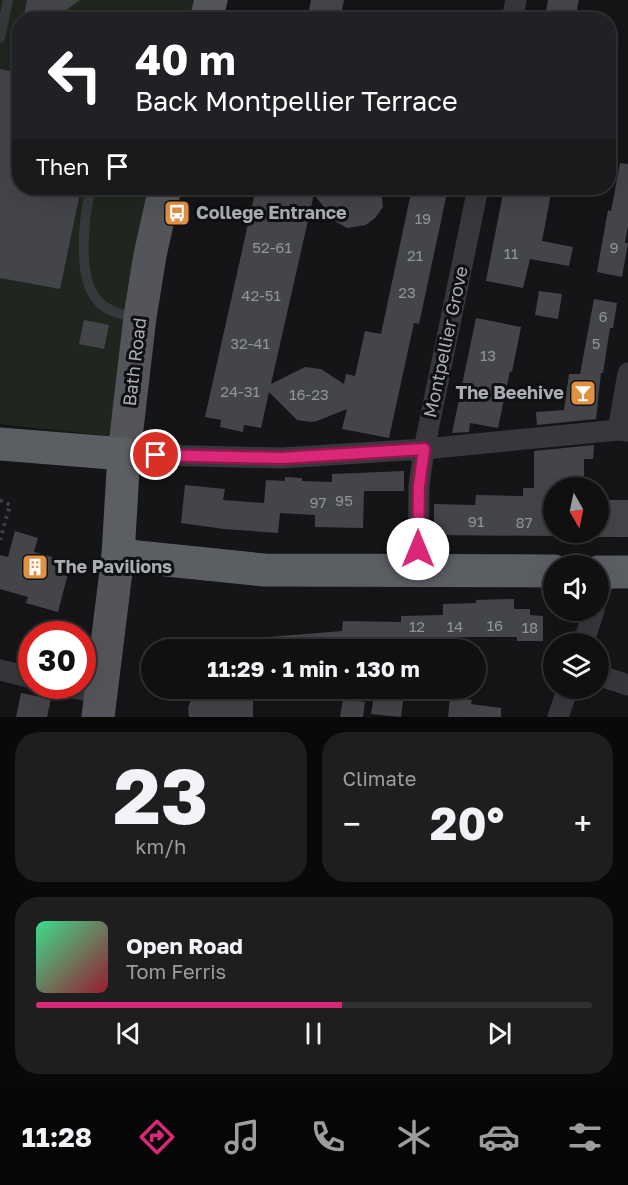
<!DOCTYPE html>
<html lang="en">
<head>
<meta charset="utf-8">
<style>
  body { margin:0; font-family:"Golos Text",sans-serif; background:#1e1e1f; color:#f1f3f6; height:100vh; display:flex; flex-direction:column; font-size:22px; white-space:nowrap }
  * { box-sizing:border-box; margin:0 }
  p { font-size:20px; color:#9c9d9f }
  .icon { flex:none; width:33px; height:33px; fill:none; stroke:currentColor; stroke-width:2; stroke-linecap:round; stroke-linejoin:round }
  .map { position:relative; height:717px; overflow:hidden }
  .panel { display:flex; flex-direction:column; gap:15px; padding:15px; background:#090909; flex:1 }
  .panel>* { flex:none }
  .guide { position:absolute; left:12px; top:12px; width:604px; height:183px; border-radius:24px; box-shadow:0 6px 24px #0002,0 0 0 2px #303031; background:#202124; color:#fff; overflow:hidden }
  .needle { width:39px; rotate:171deg }
  .buttons { position:absolute; left:543px; top:477px; display:grid; gap:12px }
  .buttons a { display:grid; place-items:center; width:66px; height:66px; border-radius:50%; background:#101011; box-shadow:0 6px 24px #0002,0 0 0 2px #303031; font-size:30px }
  .speed { position:absolute; left:18px; top:621px; display:flex; gap:12px; font-size:30px; font-weight:700; text-align:center }
  .speed>* { display:grid; place-content:center; width:78px; height:78px; border-radius:50%; background:#101011; box-shadow:0 6px 24px #0002,0 0 0 2px #303031; line-height:1 }
  .speed .limit { border:9px solid #d22; background:#fff; color:#111 }
  .pin { position:absolute; display:grid; place-items:center; width:51px; height:51px; color:#fff; margin:-26px; border:3px solid #fff; border-radius:50%; box-shadow:0 2px 6px #0007 }
  .me { position:absolute; width:66px; margin:-33px; rotate:0deg; stroke-linejoin:round; filter:drop-shadow(0 0 4px #0008) }
  .turn { display:flex; align-items:center; gap:21px; height:126px; padding:0 24px; font-size:27px }
  .turn .icon { width:78px; height:78px; stroke-width:2.5 }
  .turn b { display:block; font-size:42px; line-height:51px }
  .then { display:flex; align-items:center; height:57px; padding:0 24px; background:#0003; gap:12px; font-size:22px }
  .big { font-size:45px; font-weight:700; line-height:1.1 }
  .panel .card { flex:1; display:flex; flex-direction:column; justify-content:center; gap:9px; min-width:0; padding:0 21px; border-radius:24px; background:#1e1e1f }
  .panel .dial { align-items:center; gap:0 }
  .dial b { font-size:78px; line-height:1 }
  .song { display:flex; align-items:center; gap:18px }
  .cover { width:72px; height:72px; border-radius:9px; background:linear-gradient(135deg,hsl(150 70% 55%),hsl(350 70% 35%)) }
  .played { height:6px; border-radius:3px; background:linear-gradient(90deg,#db2777 55%,#303031 55%) }
  .keys { display:flex; justify-content:space-around; direction:ltr }
  .heat { display:flex; justify-content:space-between; align-items:center; font-size:33px; direction:ltr }
  .panel .tiles { flex:1; display:grid; gap:15px; grid-template-columns:1fr 1fr }
  .card:last-child { grid-column:span 2 }
  .trip { position:absolute; left:141px; top:639px; width:345px; height:60px; border-radius:30px; background:#101011; box-shadow:0 6px 24px #0002,0 0 0 2px #303031; font-weight:700; line-height:60px; text-align:center }
  .tabs { display:flex; height:96px; justify-content:space-around; align-items:center; background:#060607; color:#9c9d9f }
  .tabs .icon { width:42px; height:42px }
  .tabs .on { color:#db2777 }
  .tabs b { font-size:27px; color:#f1f3f6 }
  .map>svg:first-child { display:block }
</style>
</head>
<body>
<div class="map">
<svg width="628" height="717" viewBox="0 0 628 717">
  <rect width="100%" height="100%" fill="#151517"/>
  <path fill="#20261f" d="M0 0H211L206 19 20 20V188H165L117 437 0 424Z"/>
  <path fill="#444549" d="M27 0H80L58 16H50L49 20H23Z
    M311 0H344L340 20H307Z
    M548 0H579L575 20 545 17Z
    M0 69 20 73V188H81L60 289 0 278Z
    M620 163 628 164V226L625 243H628L622 277 597 272 608 210 611 211Z
    M256 188H381L383 207 375 218 366 225 347 228 333 220 314 194 271 384 305 367 321 369 344 384 346 374 355 376 365 331 381 334 412 188H448L419 324 414 323 389 438 342 429 347 409 317 421 311 422 297 420 269 392 261 428 244 425 243 432 220 427 221 420 205 417Z
    M504 188H552L542 241 573 247 569 266 530 259 523 288 486 281Z
    M539 291 562 294 558 319 535 315Z
    M594 299 617 303 613 328H610L603 373H601L596 419 537 425 536 412 564 410 569 374H580Z
    M476 318 521 327 512 372 510 371 498 428 470 423 469 432 452 433Z
    M84 320 109 325 104 349 79 344Z
    M594 445 593 459H584V488H554V536L434 535V504L475 505 476 495 523 496V488H534V451Z
    M404 471V491H364L363 528 315 527V515L280 513 278 533 224 529 181 523 185 485 225 489 223 500 264 503 266 480 285 481V477L302 478V481L332 482V474Z
    M598 500H628V537H598Z
    M15 531 38 538 34 552 71 562 58 612 26 603 28 597 0 589V555L8 557Z
    M514 599V609H530V615L543 616V641H517V637H445L382 639 381 650H256V638L342 631 343 621 401 622V616L443 615V604L476 603V600Z
    M195 688H253V717H189L188 708Z
    M375 688H405L401 717 371 714Z
    M21 693 51 699 47 717H16Z
    M450 697 472 700 471 704 501 708V717H448Z
    M343 699 365 702 363 717H340Z"/>
  <g fill="none" stroke-linecap="round" stroke-linejoin="round">
    <path stroke="#3c3f42" stroke-width="4" stroke-dasharray="3 4.5" stroke-linecap="butt" d="M0 500 10 505 0 540"/>
    <path stroke="#36383b" stroke-width="10" d="M0 38 8 0
      M91 188C84 217 76 277 98 301 108 312 123 315 137 317"/>
    <path stroke="#36383b" stroke-width="21" d="M512 20 516 0
      M618 430 628 373
      M156 455 281 458 424 449 618 430 628 431
      M418 570 419 486 424 449 478 188
      M598 597 607 572
      M583 644 594 610
      M0 670 32 678
      M598 675 628 685
      M65 686 101 694
      M558 717 568 688"/>
    <path stroke="#53555a" stroke-width="33" d="M206 20 211 0
      M124 454 140 317 150 255 165 188
      M98 717 118 555"/>
    <path stroke="#5b5e63" stroke-width="33" d="M0 444 124 454 118 555 264 570 554 571
      M598 572H628"/>
  </g>
  <g fill="none" stroke-linecap="round" stroke-linejoin="round">
    <defs>
      <path id="route" d="M156 455 281 458 424 449 419 486 418 549"/>
    </defs>
    <use href="#route" stroke="#8e194d" stroke-width="15"/>
    <use href="#route" stroke="#db2777" stroke-width="10"/>
  </g>
  <defs>
    <symbol id="bus-square" viewBox="-11 -11 22 22"><rect x="-9" y="-9" width="18" height="18" rx="4" fill="#e19142" stroke="#101012"/><path d="M-5-6H5V4H4V6H2V4H-2V6H-4V4H-5ZM-3.5-4V0h7V-4ZM-3.5 1.2v1.5H-2V1.2ZM2 1.2v1.5H3.5V1.2Z" fill="#fff"/></symbol>
    <symbol id="bar-square" viewBox="-11 -11 22 22"><rect x="-9" y="-9" width="18" height="18" rx="4" fill="#e19142" stroke="#101012"/><path d="M-6-5H6L.8 .8V4.5H3.5V6h-7V4.5H-.8V.8Z" fill="#fff"/></symbol>
    <symbol id="building-square" viewBox="-11 -11 22 22"><rect x="-9" y="-9" width="18" height="18" rx="4" fill="#e19142" stroke="#101012"/><path d="M-4-6H4V6H1V3H-1V6H-4ZM-2.5-4.3h1.7v1.8h-1.7ZM.8-4.3h1.7v1.8H.8ZM-2.5-1h1.7V.8h-1.7ZM.8-1h1.7V.8H.8Z" fill="#fff"/></symbol>
  </defs>
  <g fill-rule="evenodd">
    <use href="#bus-square" x="162" y="198" width="30" height="30"/>
    <use href="#bar-square" x="568" y="378" width="30" height="30"/>
    <use href="#building-square" x="20" y="552" width="30" height="30"/>
  </g>
  <g text-anchor="middle" stroke-width="6" stroke-linejoin="round" paint-order="stroke">
    <g font-size="15" fill="#8f949a">
      <text x="423" y="224">19</text>
      <text x="272" y="253">52-61</text>
      <text x="614" y="253">9</text>
      <text x="511" y="259">11</text>
      <text x="415" y="261">21</text>
      <text x="407" y="298">23</text>
      <text x="261" y="301">42-51</text>
      <text x="603" y="322">6</text>
      <text x="250" y="349">32-41</text>
      <text x="596" y="349">5</text>
      <text x="488" y="361">13</text>
      <text x="240" y="397">24-31</text>
      <text x="309" y="400">16-23</text>
      <text x="344" y="506">95</text>
      <text x="318" y="508">97</text>
      <text x="476" y="527">91</text>
      <text x="524" y="528">87</text>
      <text x="495" y="631">16</text>
      <text x="417" y="632">12</text>
      <text x="455" y="632">14</text>
      <text x="530" y="633">18</text>
    </g>
    <g font-size="18" font-weight="bold" fill="#a8aeb5" stroke="#101012" text-anchor="start">
      <text x="196" y="219">College Entrance</text>
      <text x="564" y="399" text-anchor="end">The Beehive</text>
      <text x="54" y="573">The Pavilions</text>
    </g>
    <g font-size="18" fill="#a8aeb5" stroke="#101012">
      <text transform="translate(446 342) rotate(-78)" y="6">Montpellier Grove</text>
      <text transform="translate(135 362) rotate(-83)" y="6">Bath Road</text>
    </g>
  </g>
</svg>
<div class="buttons">
<a><svg class="needle" viewBox="-14 -14 28 28"><path d="M0-13l5 13h-10z" fill="#e53935"/><path d="M0 13l5-13h-10z" fill="#9c9d9f"/></svg></a>
<a><svg class="icon" aria-label="sound" viewBox="0 0 24 24"><path d="M4 9h4l5-4v14l-5-4H4zM17 9q2 3 0 6"/></svg></a>
<a><svg class="icon" aria-label="layers" viewBox="0 0 24 24"><path d="M12 4l9 5-9 5-9-5zM3 14l9 5 9-5"/></svg></a>
</div>
<div class="speed"><div class="limit">30</div></div>
<div class="pin" style="left:156px;top:455px;background:#d93025"><svg class="icon" aria-label="arrive" viewBox="0 0 24 24"><path d="M6 21V4h12l-3 4 3 4H6"/></svg></div>
<svg class="me" style="left:418px;top:549px" viewBox="-20 -20 40 40"><circle r="19" fill="#fff"/><path d="M0-13L10 11 0 6-10 11z" fill="#db2777"/></svg>
<div class="trip">11:29 · 1 min · 130 m</div>
<div class="guide">
<div class="turn"><svg class="icon" aria-label="left" viewBox="0 0 24 24"><path d="M17 20v-9H6M10 6l-5 5 5 5"/></svg><div><b>40 m</b>Back Montpellier Terrace</div></div>
<div class="then">Then<svg class="icon" aria-label="arrive" viewBox="0 0 24 24"><path d="M6 21V4h12l-3 4 3 4H6"/></svg></div>
</div>
</div>
<section class="panel">
<div class="tiles">
<div class="card dial"><b>23</b><p>km/h</p></div>
<div class="card"><p>Climate</p>
<div class="heat"><a>−</a><b class="big">20°</b><a>+</a></div>
</div>
<div class="card">
<div class="song"><i class="cover"></i><div><b>Open Road</b><p>Tom Ferris</p></div></div>
<div class="played"></div>
<div class="keys"><svg class="icon" aria-label="previous" viewBox="0 0 24 24"><path d="M18 5L8 12l10 7zM5 5v14"/></svg><svg class="icon" aria-label="pause" viewBox="0 0 24 24"><path d="M8 5v14M16 5v14"/></svg><svg class="icon" aria-label="next" viewBox="0 0 24 24"><path d="M6 5l10 7-10 7zM19 5v14"/></svg></div>
</div>
</div>
</section>
<nav class="tabs">
<b>11:28</b>
<svg class="icon on" aria-label="directions" viewBox="0 0 24 24"><path d="M12 3l9 9-9 9-9-9zM9 14v-3h6M13 9l2 2-2 2"/></svg>
<svg class="icon" aria-label="music" viewBox="0 0 24 24"><path d="M9 18V5l10-2v13"/><circle cx="6" cy="18" r="3"/><circle cx="16" cy="16" r="3"/></svg>
<svg class="icon" aria-label="phone" viewBox="0 0 24 24"><path d="M5 4h4l2 5-3 2q2 4 5 5l2-3 5 2v4C11 20 4 13 5 4z"/></svg>
<svg class="icon" aria-label="climate" viewBox="0 0 24 24"><path d="M12 3v18M4 7l16 10M4 17L20 7"/></svg>
<svg class="icon" aria-label="car" viewBox="0 0 24 24"><path d="M5 17H2v-5l4-1 3-4h7l3 4 3 1v5h-3M9 17h6M6 11h13"/><circle cx="7" cy="17" r="2"/><circle cx="17" cy="17" r="2"/></svg>
<svg class="icon" aria-label="filters" viewBox="0 0 24 24"><path d="M4 7h16M4 17h16"/><circle cx="9" cy="7" r="2"/><circle cx="15" cy="17" r="2"/></svg>
</nav>
</body>
</html>
